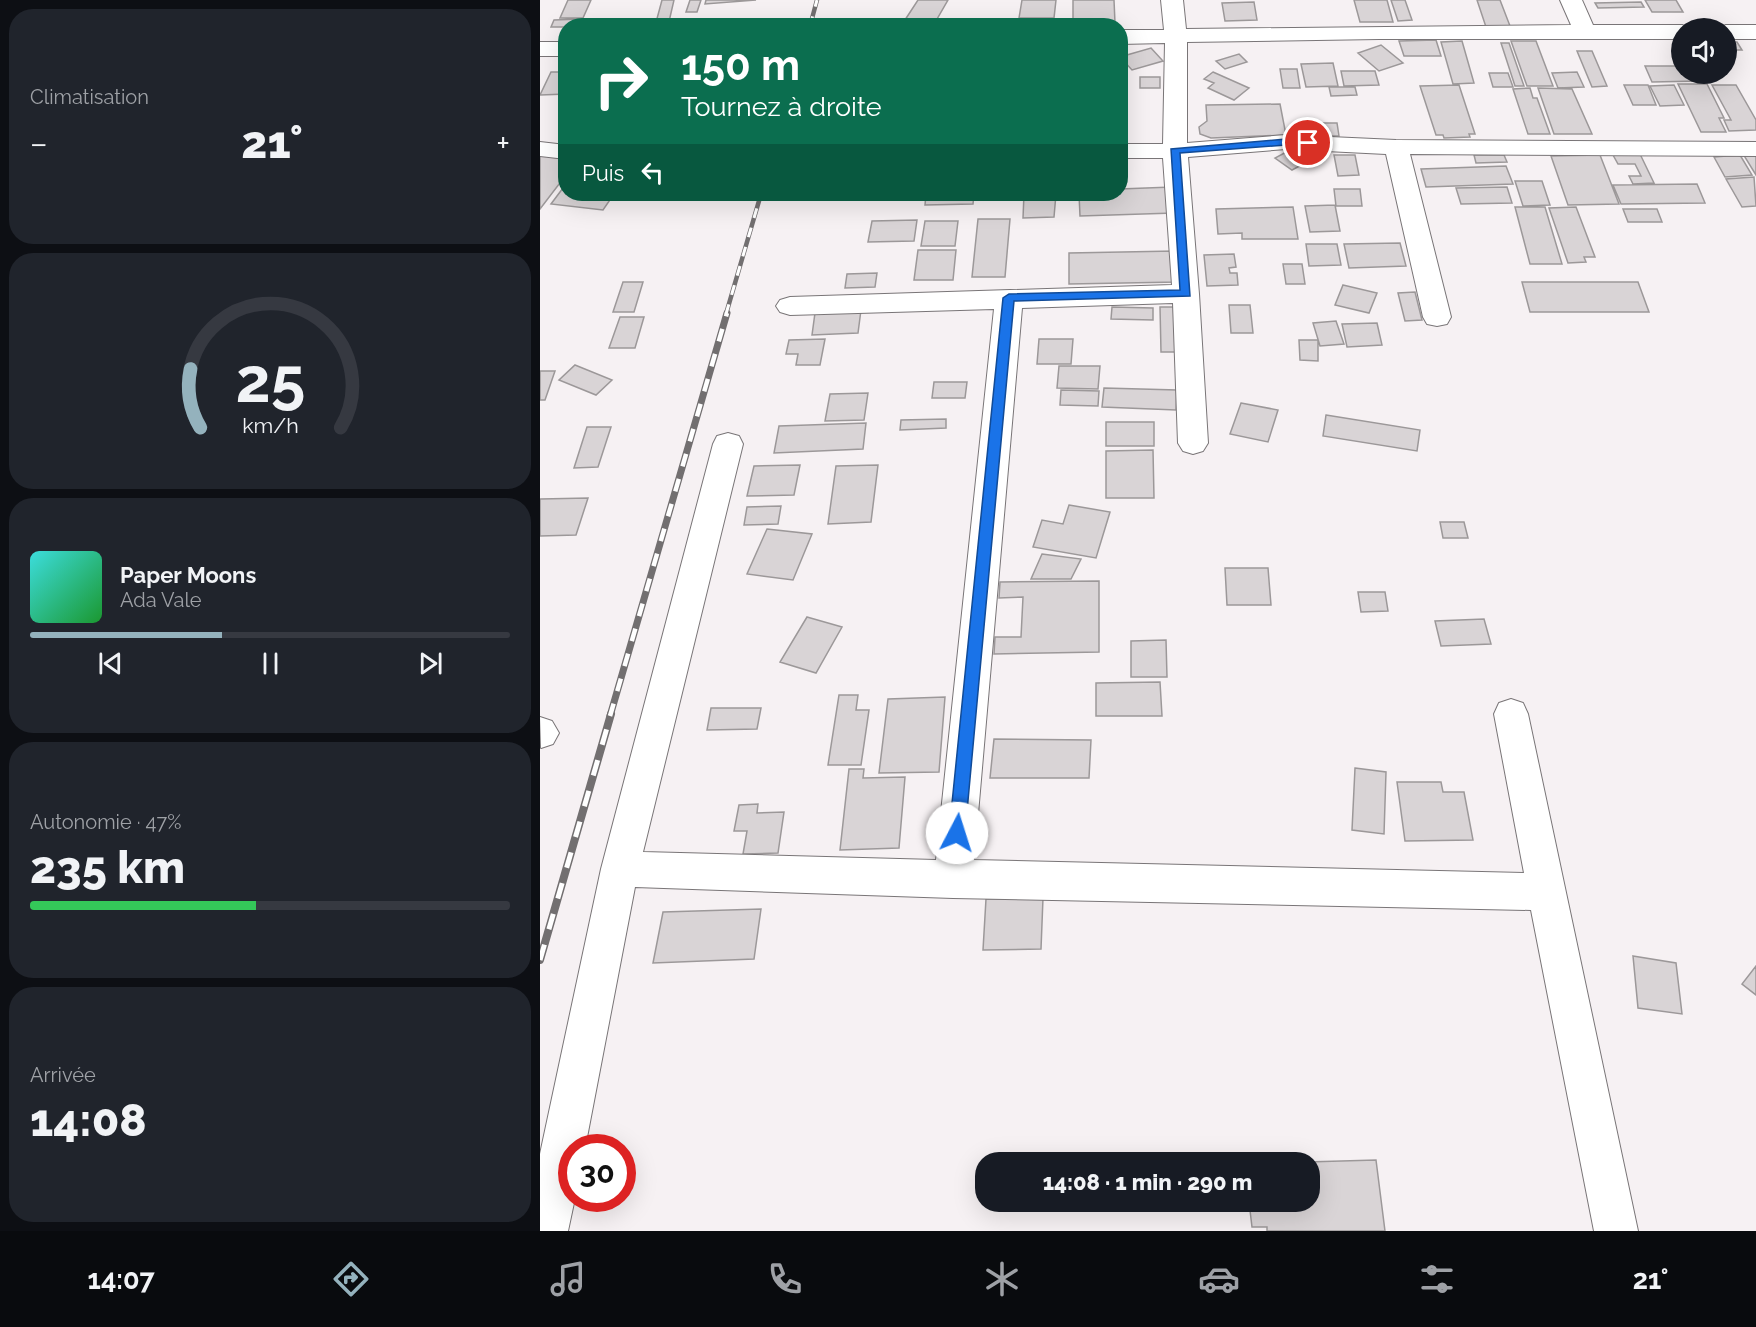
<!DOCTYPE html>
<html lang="fr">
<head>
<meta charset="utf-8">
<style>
  body { margin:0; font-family:Raleway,sans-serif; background:#20242c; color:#f1f3f6; height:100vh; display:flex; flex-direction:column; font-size:22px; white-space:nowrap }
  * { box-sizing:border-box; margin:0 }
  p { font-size:20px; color:#9ea1a6 }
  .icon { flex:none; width:33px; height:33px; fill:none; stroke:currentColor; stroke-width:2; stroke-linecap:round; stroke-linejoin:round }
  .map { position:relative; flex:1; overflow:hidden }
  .drawer { display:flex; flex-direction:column; gap:9px; padding:9px; background:#0d0f14; width:540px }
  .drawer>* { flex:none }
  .guide { position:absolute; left:18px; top:18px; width:570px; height:183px; border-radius:24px; box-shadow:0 6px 24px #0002; background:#0b6e4f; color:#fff; overflow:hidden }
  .buttons { position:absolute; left:1131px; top:18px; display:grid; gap:12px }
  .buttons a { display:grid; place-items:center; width:66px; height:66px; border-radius:50%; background:#171b24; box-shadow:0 6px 24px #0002; font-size:30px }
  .speed { position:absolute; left:18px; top:1134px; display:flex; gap:12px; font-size:30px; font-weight:700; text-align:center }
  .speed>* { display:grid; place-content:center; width:78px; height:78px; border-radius:50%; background:#171b24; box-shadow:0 6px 24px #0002; line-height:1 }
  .speed .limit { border:9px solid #d22; background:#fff; color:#111 }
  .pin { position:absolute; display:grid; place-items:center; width:51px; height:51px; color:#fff; margin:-26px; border:3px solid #fff; border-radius:50%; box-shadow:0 2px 6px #0007 }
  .me { position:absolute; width:66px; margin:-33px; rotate:5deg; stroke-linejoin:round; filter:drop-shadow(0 0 4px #0008) }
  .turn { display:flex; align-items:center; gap:21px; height:126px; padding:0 24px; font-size:27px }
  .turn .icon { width:78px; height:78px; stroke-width:2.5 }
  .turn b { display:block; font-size:42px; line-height:51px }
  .then { display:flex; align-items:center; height:57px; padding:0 24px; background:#0003; gap:12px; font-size:22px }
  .big { font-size:45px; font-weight:800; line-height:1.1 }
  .drawer .tile { flex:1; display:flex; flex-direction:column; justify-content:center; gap:9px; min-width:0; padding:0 21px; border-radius:24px; background:#20242c }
  .drawer .dial { align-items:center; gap:0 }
  .dial svg { height:156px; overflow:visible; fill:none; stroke:#363941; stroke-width:7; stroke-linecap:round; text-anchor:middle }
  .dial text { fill:#f1f3f6; stroke:none }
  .song { display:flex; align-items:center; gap:18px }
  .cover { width:72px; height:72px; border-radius:9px; background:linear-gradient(135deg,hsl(180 70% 55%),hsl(130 70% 35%)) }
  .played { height:6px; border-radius:3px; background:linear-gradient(90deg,#94b2bd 40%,#363941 40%) }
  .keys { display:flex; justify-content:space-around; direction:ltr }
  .heat { display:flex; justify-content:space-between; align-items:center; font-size:33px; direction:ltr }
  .charge { height:9px; border-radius:4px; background:linear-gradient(90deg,#34c759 47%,#363941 0) }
  .trip { position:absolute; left:435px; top:1152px; width:345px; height:60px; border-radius:24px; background:#171b24; box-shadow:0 6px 24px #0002; font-weight:800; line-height:60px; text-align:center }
  .dock { display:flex; height:96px; justify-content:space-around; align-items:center; background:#090b0e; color:#9ea1a6 }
  .dock .icon { width:42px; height:42px }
  .dock .selected { color:#94b2bd }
  .dock b { font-size:27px; color:#f1f3f6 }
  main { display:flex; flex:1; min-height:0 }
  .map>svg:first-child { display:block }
</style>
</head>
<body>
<main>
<section class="drawer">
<div class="tile"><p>Climatisation</p>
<div class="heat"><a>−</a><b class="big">21°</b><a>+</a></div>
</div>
<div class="tile dial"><svg viewBox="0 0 100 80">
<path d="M14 69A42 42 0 1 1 86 69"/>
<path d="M14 69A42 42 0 0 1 9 39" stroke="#94b2bd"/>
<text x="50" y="56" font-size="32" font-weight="700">25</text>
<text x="50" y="72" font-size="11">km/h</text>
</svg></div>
<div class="tile">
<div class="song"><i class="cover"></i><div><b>Paper Moons</b><p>Ada Vale</p></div></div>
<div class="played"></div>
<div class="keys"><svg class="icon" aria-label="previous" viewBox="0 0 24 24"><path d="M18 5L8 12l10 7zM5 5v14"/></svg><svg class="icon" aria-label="pause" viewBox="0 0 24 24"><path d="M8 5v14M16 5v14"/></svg><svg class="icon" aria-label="next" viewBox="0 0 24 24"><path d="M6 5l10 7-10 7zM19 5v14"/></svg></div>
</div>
<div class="tile"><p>Autonomie · 47%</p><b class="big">235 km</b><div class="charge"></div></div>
<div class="tile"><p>Arrivée</p><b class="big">14:08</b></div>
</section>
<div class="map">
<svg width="1216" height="1231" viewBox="0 0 1216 1231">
  <rect width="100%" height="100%" fill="#f6f1f3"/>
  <path fill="#d9d4d6" stroke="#9c9899" stroke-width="1.5" d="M28 0H51L43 18H20Z
    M122 0H134L128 26H115Z
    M150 0H161L157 12H146Z
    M166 0H216L165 4Z
    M378 0H408L393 26 363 23Z
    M482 0H516L514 18H479Z
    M533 0H574L575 23H533Z
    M814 0H847L853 22H820Z
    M851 0H865L872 20 858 21Z
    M937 0H960L970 26 946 27Z
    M1105 0H1136L1143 12H1112Z
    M714 2 717 20 685 21 682 3Z
    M1101 2 1104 7 1058 8 1055 3Z
    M41 19 39 26H26V35L21 36 25 27H11L14 20Z
    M896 40 901 56H864L859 41Z
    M922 41 934 83 913 84 901 42Z
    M971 41H996L1013 86H987Z
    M1186 42H1197L1202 50H1186Z
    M961 43H969L984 86H975Z
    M841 45 863 63 839 71 818 53Z
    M611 48 623 61 592 70 580 57Z
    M1037 51H1052L1067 86 1052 87Z
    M699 54 707 62 685 69 676 61Z
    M793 63 798 86 766 87 761 64Z
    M1105 66H1142V74H1155L1159 81 1112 82Z
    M740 69H757L760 88H743Z
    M801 71H835L839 85 804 86Z
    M11 72H26V94L0 95Z
    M673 72 709 88 694 100 668 88 674 83 664 79Z
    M1037 72 1044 87 1018 88 1012 73Z
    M949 73H968L973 87H953Z
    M600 77H620V88H600Z
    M1138 84H1167L1184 118H1179L1186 132H1161Z
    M919 85 935 134H929L930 137 904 138 903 135H896L880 86Z
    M1084 85H1108L1116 105H1093Z
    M1134 85 1144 105 1120 106 1110 86Z
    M1172 85H1196L1216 120V130L1189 131 1184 120H1191Z
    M789 87H815L817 95 791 96Z
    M990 88 993 98H997L1010 134H988L973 89Z
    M998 88 1032 89 1052 134H1014Z
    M740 104 746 135 671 138 660 134 659 127 667 121 666 105Z
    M778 123H797L799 136H781Z
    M752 149 769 161 752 170 735 158Z
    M1216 153V175L1203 154Z
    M1100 154 1114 183 1093 184 1089 176H1101L1095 164H1078L1073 155Z
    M0 155 26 158V175L0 209Z
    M794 155H815L819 175 798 176Z
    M934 155H964L967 162 936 163Z
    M1060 155 1079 204 1028 205 1011 156Z
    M1200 155 1212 175 1185 177 1174 157Z
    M966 166 973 184 886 187 881 169Z
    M1214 177 1216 206 1202 207 1186 179Z
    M975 181H1002L1010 205 983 206Z
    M26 184V194H74L63 210 11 204Z
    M1157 184 1165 203 1081 204 1073 185Z
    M632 187 634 213 540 216 539 194H580V189Z
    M967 187 972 203 921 204 916 188Z
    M794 189H820L822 206H796Z
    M324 194H364L363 199 322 198Z
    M386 194H434L433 204 385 205Z
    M484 194H516L514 217 483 218Z
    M795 205 800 231 770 232 765 206Z
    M753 207 758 239H702V233L678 234 676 209Z
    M975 207H1005L1022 264H990Z
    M1036 207 1055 257H1044L1046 262 1028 263 1009 208Z
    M1083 209H1117L1122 222H1088Z
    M438 219H470L465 277H432Z
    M377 220 374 241 328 242 332 221Z
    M385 221H418L415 246H381Z
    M860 243 866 266 809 268 804 244Z
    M766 244H797L801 265 769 266Z
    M378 250H416L413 280H374Z
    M635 251 638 282 529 284V253Z
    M694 254 696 267 689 268 690 273H697L698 285 667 286 664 255Z
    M743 264H762L765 284H746Z
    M337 273 335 287 305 288 307 274Z
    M83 282H103L94 312H73Z
    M982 282H1098L1109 312H990Z
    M803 285 837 293 829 313 795 305Z
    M875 292 882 320 865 321 858 293Z
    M689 305H710L713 333H691Z
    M572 307 613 308V320L571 319Z
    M620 307H635L637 352H621Z
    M321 310 318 333 272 335 275 313Z
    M80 317H104L95 348H69Z
    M796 321 804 344 780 346 773 323Z
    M837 323 842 345 807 347 802 324Z
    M285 339 280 365H256L258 354H246L249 340Z
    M499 339H533L531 364H497Z
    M759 340H778V361L760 360Z
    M35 365 72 380 56 395 19 380Z
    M519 366H560L558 389 517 388Z
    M0 371H15L5 400H0Z
    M394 382H427L425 398H392Z
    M564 388 637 390 636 410 562 407Z
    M521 390 559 391 558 406 520 405Z
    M328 393 324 420 285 421 290 394Z
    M701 403 738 410 728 442 690 434Z
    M786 415 880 430 877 451 783 436Z
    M406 419V428L360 430 361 420Z
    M566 422H614V446H566Z
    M326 423 323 449 234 453 239 426Z
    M47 427H71L58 467 34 468Z
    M613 450 614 498H566V451Z
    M260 465 254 495 207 496 214 466Z
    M338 465 331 522 288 524 296 466Z
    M48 498 36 535 0 536V499Z
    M529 505 570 512 556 558 493 547 502 520 523 524Z
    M241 506 238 524 204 525 207 507Z
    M900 522H924L928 538H903Z
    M227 529 272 534 253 580 207 574Z
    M502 554 541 559 531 579H491Z
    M685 568H728L731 605H687Z
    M559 581V652L454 654 455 637H481L483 597 459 598 460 582Z
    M818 592H845L848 611 821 612Z
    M267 617 302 627 276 673 240 662Z
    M944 619 951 644 901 646 895 621Z
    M626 640 627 677H591V641Z
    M620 682 622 716H556V683Z
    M299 695H318L316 710H329L321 765H288Z
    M405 697 399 772 339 773 348 699Z
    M171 708H221L217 729 167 730Z
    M454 739 551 740 549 778H450Z
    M815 768 846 772 844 834 812 830Z
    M309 769H324L323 778 365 777 359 848 300 850Z
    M857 782H901L903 792H924L933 840 865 841Z
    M218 804 217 813 244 812 238 853 203 854 207 831H194L199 805Z
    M503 898 501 949 443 950 446 899Z
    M221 909 214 959 113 963 123 912Z
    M1093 956 1136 963 1142 1014 1098 1008Z
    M1216 966V995L1202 984Z
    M836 1160 845 1231H727V1227H712L709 1202H770V1162H766Z"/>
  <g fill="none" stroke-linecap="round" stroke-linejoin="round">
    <defs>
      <path id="minor" d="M621 0H643L646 29 1031 25 1020 0H1042L1053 25H1142L1150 28H1142V39H839L647 42V143L746 135 856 140 1216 142V156L870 154 911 317 907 324 897 326 887 324 883 317 846 154 746 149 648 157 659 294 668 443 663 451 653 454 643 451 638 443 633 303 482 308 434 860 984 873 954 714 959 703 971 699 983 703 988 714 1098 1231H1054L991 910 413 898 95 887 45 1148H32V1198H35L28 1231H0V1154L61 869 173 444 177 436 188 433 199 436 203 444 103 852 396 860 454 309 250 315 240 312 236 306 240 300 250 297 632 285 623 158H580V144H623L625 43 580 44V30H624Z
        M1186 25H1216V39H1186V28H1178Z
        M0 42H26V56H0Z
        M0 142 26 145V159L0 156Z
        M0 717 12 721 19 733 13 744 1 748Z"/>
    </defs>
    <use href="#minor" stroke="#797577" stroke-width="2"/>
    <use href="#minor" fill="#fff" fill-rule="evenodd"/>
    <defs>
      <path id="rail-far2" d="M270 26 277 0
        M186 314 221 194"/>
      <path id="rail-far1" d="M70 716 187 313"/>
      <path id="rail" d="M0 960 71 714"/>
    </defs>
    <use href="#rail-far2" stroke="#726f70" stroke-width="4.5"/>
    <use href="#rail-far1" stroke="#726f70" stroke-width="7"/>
    <use href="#rail" stroke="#726f70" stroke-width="8"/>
    <use href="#rail-far2" stroke="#fff" stroke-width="3" stroke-dasharray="10" stroke-linecap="butt"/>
    <use href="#rail-far1" stroke="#fff" stroke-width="4.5" stroke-dasharray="13" stroke-linecap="butt"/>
    <use href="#rail" stroke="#fff" stroke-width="5" stroke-dasharray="16" stroke-linecap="butt"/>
  </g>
  <path fill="#1a73e8" stroke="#114b97" stroke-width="1.5" d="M746 139 768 140 773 143 768 146 746 145 640 153 650 296 474 301 425 833 423 838H412L409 833 463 298 469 294 640 290 631 149Z"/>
</svg>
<div class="buttons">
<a><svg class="icon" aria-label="sound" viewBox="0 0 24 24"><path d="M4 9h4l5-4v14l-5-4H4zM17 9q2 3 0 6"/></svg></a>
</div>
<div class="speed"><div class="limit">30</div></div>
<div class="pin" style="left:768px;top:143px;background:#d93025"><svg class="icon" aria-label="arrive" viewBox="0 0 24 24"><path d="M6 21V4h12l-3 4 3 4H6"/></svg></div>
<svg class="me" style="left:417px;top:833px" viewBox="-20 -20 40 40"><circle r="19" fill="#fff"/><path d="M0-13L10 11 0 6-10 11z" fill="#1a73e8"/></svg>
<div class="trip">14:08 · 1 min · 290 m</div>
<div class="guide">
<div class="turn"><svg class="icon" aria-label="right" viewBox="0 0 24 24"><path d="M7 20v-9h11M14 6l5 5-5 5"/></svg><div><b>150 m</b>Tournez à droite</div></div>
<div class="then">Puis<svg class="icon" aria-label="left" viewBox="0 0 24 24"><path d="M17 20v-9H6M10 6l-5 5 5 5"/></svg></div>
</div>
</div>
</main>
<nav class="dock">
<b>14:07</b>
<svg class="icon selected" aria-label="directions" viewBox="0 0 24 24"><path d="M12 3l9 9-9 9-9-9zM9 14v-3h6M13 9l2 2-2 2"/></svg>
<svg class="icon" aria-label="music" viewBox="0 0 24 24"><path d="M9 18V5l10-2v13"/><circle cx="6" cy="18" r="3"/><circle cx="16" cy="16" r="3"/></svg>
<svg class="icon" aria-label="phone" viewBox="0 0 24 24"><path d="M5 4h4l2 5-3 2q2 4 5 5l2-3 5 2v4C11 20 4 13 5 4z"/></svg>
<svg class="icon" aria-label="climate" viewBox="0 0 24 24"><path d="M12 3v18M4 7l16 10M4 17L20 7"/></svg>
<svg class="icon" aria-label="car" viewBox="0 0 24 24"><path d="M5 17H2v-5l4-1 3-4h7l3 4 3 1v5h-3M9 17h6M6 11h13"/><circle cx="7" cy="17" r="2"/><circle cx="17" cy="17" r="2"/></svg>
<svg class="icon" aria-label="filters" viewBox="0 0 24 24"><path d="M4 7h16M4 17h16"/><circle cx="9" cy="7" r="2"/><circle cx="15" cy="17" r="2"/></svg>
<b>21°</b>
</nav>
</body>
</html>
